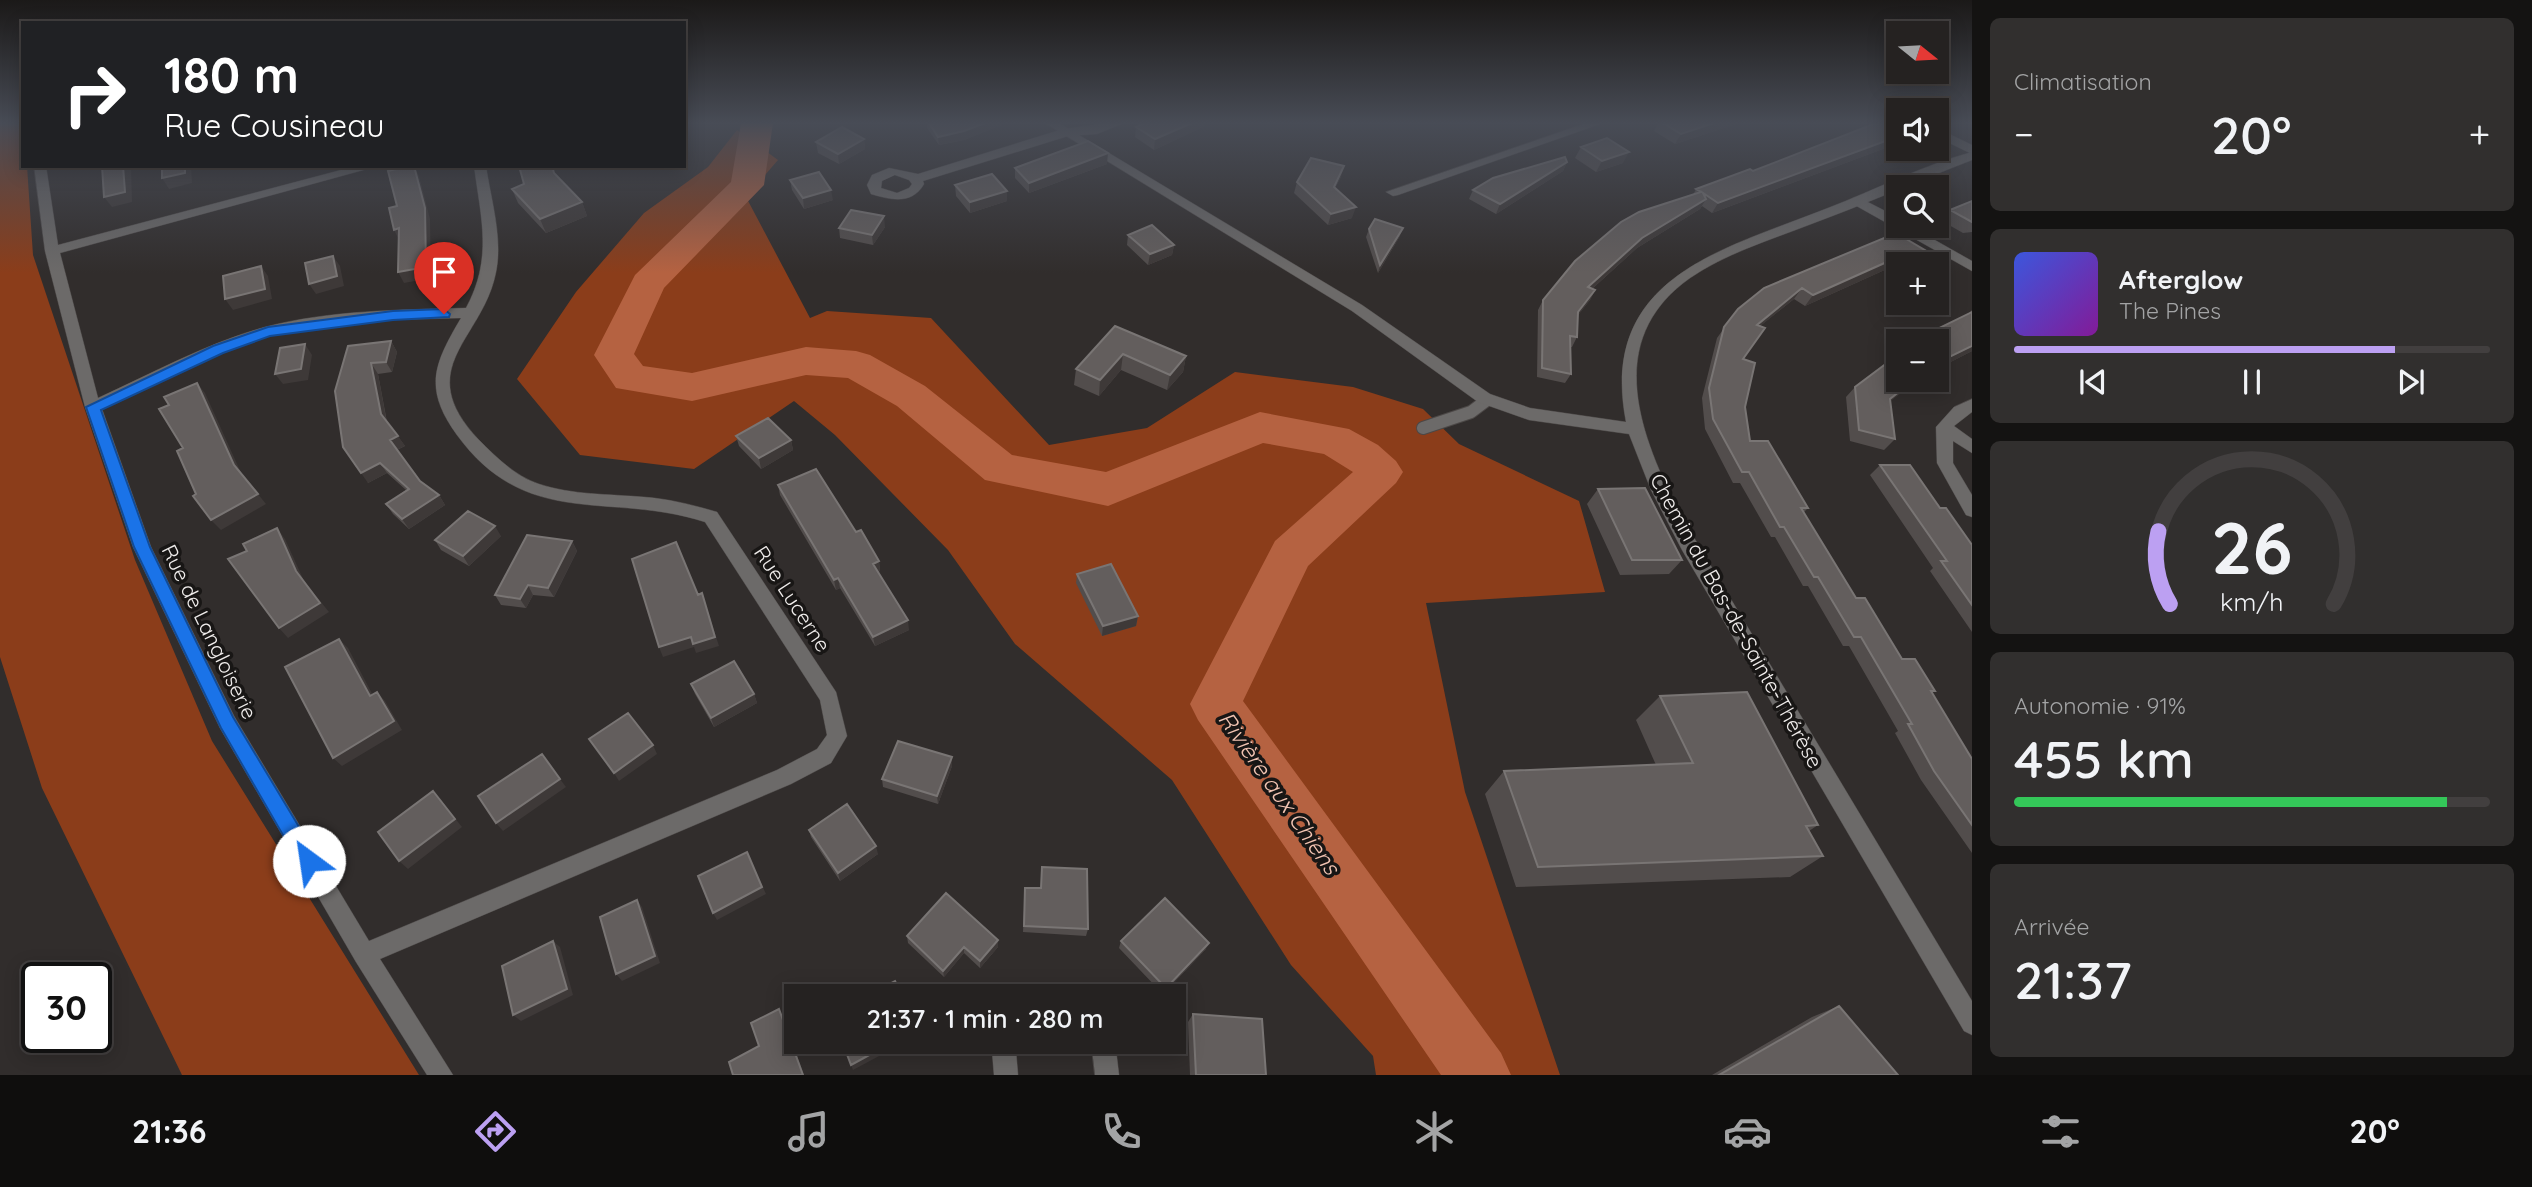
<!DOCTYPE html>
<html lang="fr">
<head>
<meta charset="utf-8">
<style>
  body { margin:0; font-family:Quicksand,sans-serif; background:#312f2e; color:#f1f3f6; height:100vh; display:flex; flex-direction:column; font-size:26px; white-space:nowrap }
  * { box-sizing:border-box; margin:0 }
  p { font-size:23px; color:#a3a4a5 }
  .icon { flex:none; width:38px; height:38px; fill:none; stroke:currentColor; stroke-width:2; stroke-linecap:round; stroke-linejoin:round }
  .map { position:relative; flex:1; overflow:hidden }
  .details { display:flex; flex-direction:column; gap:18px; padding:18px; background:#141312; width:560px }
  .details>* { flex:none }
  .guide { position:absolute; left:21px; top:21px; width:665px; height:147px; border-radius:0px; box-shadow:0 4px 18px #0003,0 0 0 2px #423f3f; background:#202124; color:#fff; overflow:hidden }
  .needle { width:46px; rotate:108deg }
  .controls { position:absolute; left:1886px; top:21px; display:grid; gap:14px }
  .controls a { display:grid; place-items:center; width:63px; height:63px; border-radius:0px; background:#252221; box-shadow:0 4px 18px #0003,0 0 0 2px #423f3f; font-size:35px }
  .speed { position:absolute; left:21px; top:962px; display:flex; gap:14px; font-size:35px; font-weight:700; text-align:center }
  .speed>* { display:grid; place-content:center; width:91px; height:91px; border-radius:50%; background:#252221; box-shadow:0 4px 18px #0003,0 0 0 2px #423f3f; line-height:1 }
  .speed .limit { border:4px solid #111; border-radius:10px; background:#fff; color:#111 }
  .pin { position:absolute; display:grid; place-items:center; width:60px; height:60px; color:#fff; margin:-72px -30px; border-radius:50% 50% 50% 0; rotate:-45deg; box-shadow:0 0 7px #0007 }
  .pin .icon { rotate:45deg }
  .me { position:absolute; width:77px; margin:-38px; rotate:329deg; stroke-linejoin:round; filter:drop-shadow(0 0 5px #0008) }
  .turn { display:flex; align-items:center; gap:24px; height:147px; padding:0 28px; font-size:32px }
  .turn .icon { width:91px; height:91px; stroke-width:2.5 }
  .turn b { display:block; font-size:49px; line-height:60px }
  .big { font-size:52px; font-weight:600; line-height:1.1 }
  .details .widget { flex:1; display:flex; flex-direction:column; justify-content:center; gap:10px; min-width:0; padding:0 24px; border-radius:10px; background:#312f2e }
  .details .dial { align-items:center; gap:0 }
  .dial svg { height:182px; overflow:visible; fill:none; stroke:#423f3f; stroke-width:7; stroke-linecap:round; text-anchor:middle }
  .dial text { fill:#f1f3f6; stroke:none }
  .song { display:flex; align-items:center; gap:21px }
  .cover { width:84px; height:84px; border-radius:10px; background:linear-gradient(135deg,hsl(230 70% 55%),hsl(290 70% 35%)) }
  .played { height:7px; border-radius:4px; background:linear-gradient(90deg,#bca0f2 80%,#423f3f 80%) }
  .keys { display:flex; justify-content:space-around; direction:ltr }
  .heat { display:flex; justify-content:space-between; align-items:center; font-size:38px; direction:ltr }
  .charge { height:10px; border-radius:5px; background:linear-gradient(90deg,#34c759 91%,#423f3f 0) }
  .trip { position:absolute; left:784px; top:984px; width:402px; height:70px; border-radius:0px; background:#252221; box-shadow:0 4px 18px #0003,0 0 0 2px #423f3f; font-weight:600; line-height:70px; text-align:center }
  .dock { display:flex; height:112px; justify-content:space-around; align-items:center; background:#0f0e0d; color:#a3a4a5 }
  .dock .icon { width:49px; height:49px }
  .dock .on { color:#bca0f2 }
  .dock b { font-size:32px; color:#f1f3f6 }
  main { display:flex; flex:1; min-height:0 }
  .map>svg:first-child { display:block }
</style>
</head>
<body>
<main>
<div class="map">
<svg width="1972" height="1075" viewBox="0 0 1972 1075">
  <rect width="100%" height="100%" fill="#312d2c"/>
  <path fill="#8b3d1a" d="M0 123H22L23 166H27L33 255 135 560 212 741 419 1075H182L42 788 0 657Z
    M737 130 778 160 746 197 810 318 827 311 931 318 1049 445 1147 428 1235 372 1353 387 1423 409 1459 444 1579 501 1605 592 1426 603 1465 792 1560 1075H1376L1373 1056 1291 965 1172 780 1015 644 948 550 835 435 794 401 694 469 580 455 517 379 576 292 644 213 708 167Z"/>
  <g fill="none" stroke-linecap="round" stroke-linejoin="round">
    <path fill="#b56241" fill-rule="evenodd" d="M741 123H773L764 185 664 288 634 354 643 366 692 373 806 347 856 351 870 355 925 386 1012 455 1106 472 1260 412 1349 429 1378 445 1396 461 1403 472 1396 483 1308 566 1243 701 1501 1053 1511 1075H1441L1198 720 1190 704 1275 541 1353 472 1324 454 1263 443 1108 506 985 480 897 406 848 378 806 375 692 401 616 388 594 355 635 275 731 182Z"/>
    <defs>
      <path id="service" d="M1423 428 1471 412 1487 400"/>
      <path id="minor" d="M1107 123H1124L1097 134 1068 136 923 181 924 184C912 205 891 200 871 194L867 185 872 175 889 168 918 174 1063 129ZM895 175 909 180 912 184 909 188 897 193 881 188 882 181Z
        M1586 123H1603L1398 195 1393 196 1386 192Z
        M1937 128 1972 145V154L1937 137Z
        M34 166H46L58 245 356 166H378L60 253 98 398C153 373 207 343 265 327 331 310 399 310 466 308 493 258 481 219 474 166H486C491 200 503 238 496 272 483 340 410 367 479 440 496 457 515 476 539 484 572 495 609 494 644 497 670 499 693 505 717 512L836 692 847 736 831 763 791 784 380 959 453 1075H427L356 962 220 728 133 547 85 407 45 251ZM461 318C434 364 423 388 457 435 527 531 610 491 705 522L820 700 827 735 817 749 777 770 369 941 234 716 151 547 102 409C156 384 211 353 269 336 330 318 397 320 461 318Z
        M1858 197 1899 218V226H1910L1972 261V271L1853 204V198Z
        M1972 399V412L1954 426 1972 439V453L1953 441V463L1972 495V517L1966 515 1937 463 1936 427 1954 407Z
        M995 1041H1019L1016 1051 1018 1075H994L992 1051Z
        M1091 1041H1115L1119 1075H1095Z"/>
      <path id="tertiary" d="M1045 123H1059L1362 305 1490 394 1530 408 1626 422C1598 277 1722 250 1828 208 1875 190 1923 165 1972 152V160C1915 182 1863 205 1806 226 1767 241 1725 254 1690 278 1601 341 1641 437 1681 516L1972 1001V1035L1964 1031 1682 550 1651 490 1629 434 1529 420 1478 402 1352 311Z"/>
    </defs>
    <use href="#service" stroke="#4c4847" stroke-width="14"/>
    <use href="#minor" stroke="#4c4847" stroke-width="1"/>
    <use href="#tertiary" stroke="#4c4847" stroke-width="1"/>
    <use href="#service" stroke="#6c6a69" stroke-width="12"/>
    <use href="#minor" fill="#6c6a69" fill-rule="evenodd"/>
    <use href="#tertiary" fill="#6c6a69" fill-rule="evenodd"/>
  </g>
  <path fill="#524d4c" d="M927 123H1006L964 140 939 145 927 128Z
    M1145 123H1206L1205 126 1154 150 1135 137 1136 127Z
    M1658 123H1739L1675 144 1654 131Z
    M1899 128V143L1712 213 1702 206 1700 209 1637 248 1592 289 1595 290 1590 300 1578 315 1577 337 1572 347H1570L1571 374 1565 383 1537 377 1538 310 1543 300 1693 195 1696 189 1753 171Z
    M864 139 865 149 839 164 818 153 816 142Z
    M1581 147 1623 163 1596 172 1575 158Z
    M1567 162 1563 171 1496 214 1469 199 1473 190Z
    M1107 164 1029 193 1015 178V168Z
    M519 166H552L555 174 582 202 587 216 546 233 518 203 512 189 524 184Z
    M1341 177 1335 188 1352 218 1328 225 1294 193 1297 182Z
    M790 180 833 200 804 209 792 190Z
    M955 185 1007 191V201L970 213 956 196Z
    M1972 201V232L1963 233 1942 221 1950 210Z
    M885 227 873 245 840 238 839 228Z
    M1369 229 1400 236 1378 273 1366 237Z
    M1896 233 1928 252 1919 263 1915 264H1899V272L1897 273 1889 268 1805 306 1794 299 1760 326 1743 359 1745 407 1750 441 1808 508 1803 513 1856 598 1902 659 1935 691 1932 693 1972 759V853L1921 780 1895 733 1898 731 1849 646H1843L1808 586H1803L1775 537H1771L1740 483H1733L1705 429 1702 398 1717 338 1738 309Z
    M1128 235 1174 245 1172 255 1148 265 1127 245Z
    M1972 310V351L1937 369V341H1919L1925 335 1968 314Z
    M1115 326 1186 356 1183 372 1167 390 1121 370 1099 396 1074 385 1076 369Z
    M391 341 397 352 392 372 378 374 387 422 405 446 397 450 420 481 439 495 445 505 409 529 393 514 386 504 406 490 387 473 368 483 335 391Z
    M1899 380H1918L1890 401 1895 439 1884 450 1850 441 1846 397 1855 387Z
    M736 436 791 440 793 450 761 469 739 446Z
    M1880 465 1940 508 1972 545V632L1930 571 1933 568 1870 475Z
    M778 485 856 532 879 561 880 571 878 572 909 630 875 646 840 588 836 590 780 495Z
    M1598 489 1682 560 1669 574 1620 575 1587 504Z
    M501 536 469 566 441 550 435 540Z
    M572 541 577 551 554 597 533 595 526 608 501 605 495 595Z
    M1077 574 1138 616 1136 626 1102 636 1076 583Z
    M691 684 754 694 757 703 714 727 695 694Z
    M1660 696 1818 825 1809 831 1823 856 1790 877 1516 887 1485 794 1504 771 1656 765 1636 720Z
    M952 766 938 804 883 787 882 779Z
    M809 830 878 854 840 881 811 837Z
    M1042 867 1088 929 1086 936 1023 932 1025 888H1041Z
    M907 936 998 947 980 968 964 953 944 977 908 943Z
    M1121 941 1206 949 1167 990H1159L1119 948Z
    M1839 1006 1898 1075H1712L1812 1017Z
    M1193 1014 1266 1075H1190L1188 1022Z"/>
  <path fill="#3e3938" d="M985 123H1006L964 140 939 145 938 137Z
    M1192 123H1206L1205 126 1154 150 1155 139Z
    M1714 123H1739L1675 144 1681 134Z
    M1899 136V143L1712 213 1718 203Z
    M864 139 865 149 839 164 838 154Z
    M1629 152 1623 163 1596 172 1602 161Z
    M1108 153 1107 164 1029 193V183Z
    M1567 162 1563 171 1496 214 1500 204Z
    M123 166H131L132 202 112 207 104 197Z
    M185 166H191L192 183 169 189 162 178Z
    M414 166 419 176 430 219 431 278 404 283 398 272Z
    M1344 166 1341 177 1330 197 1334 187Z
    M831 190 833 200 804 209 803 198Z
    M1007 191V201L970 213V202Z
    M1706 199 1700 209 1637 248 1583 297 1588 287 1642 238Z
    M582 202 587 216 546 233 540 219Z
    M1356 207 1352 218 1328 225 1331 214Z
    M884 216 885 227 873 245 872 235Z
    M399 228V240L394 230Z
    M1403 228 1400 236 1378 273 1380 265Z
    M1174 245 1172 255 1148 265 1150 254Z
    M1928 252 1919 263 1915 264H1904L1906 262Z
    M333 256 340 266 344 286 316 294 309 284Z
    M1898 257 1889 268 1805 306 1813 295Z
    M261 266 268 276 272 299 233 310 225 299Z
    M1802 288 1794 299 1749 335 1757 325Z
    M1595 290 1590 300 1573 322 1578 312Z
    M391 341 397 352 392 372 386 362Z
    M305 344 312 355 308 380 283 384 275 374Z
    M1972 346V351L1937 369V363Z
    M1123 354 1121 370 1099 396 1100 380Z
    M1186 356 1183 372 1167 390 1170 375Z
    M371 363 378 374 387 424 381 414Z
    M1914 380H1918L1880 409 1890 399Z
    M197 383 205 393 242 475 234 465Z
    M398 436 405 446 396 450 390 440Z
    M791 440 793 450 761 469 759 458Z
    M380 463 387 473 368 483 361 473Z
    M258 494 266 504 221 530 211 520Z
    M439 495 445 505 409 529 402 519Z
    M495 526 501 536 469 566 463 556Z
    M277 528 285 539 304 581 329 612 288 638 279 628 296 571Z
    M572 541 577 551 554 597 548 588Z
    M879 561 880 571 874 574 873 564Z
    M838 578 840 588 836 590 834 580Z
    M528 585 533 595 526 608 520 599Z
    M702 593 719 646 696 653 694 647 663 657 659 647Z
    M1138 616 1136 626 1102 636 1103 626Z
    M908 620 909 630 875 646 873 637Z
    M339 639 348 648 378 705 370 696Z
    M377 692 385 701 402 730 342 766 333 758Z
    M754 694 757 703 714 727 711 718Z
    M653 745 657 754 619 781 614 773Z
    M952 757V766L938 804 937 796Z
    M560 779 566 787 503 831 496 823Z
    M433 791 462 827 408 869 399 861Z
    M876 846 878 854 840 881 838 873Z
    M747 852 766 894 717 920 713 913Z
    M637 900 642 907 660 963 622 981 616 974Z
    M998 940V947L980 968V961Z
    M553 941 560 947 573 995 521 1021 513 1015Z
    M1209 943 1206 949 1167 990 1170 984Z
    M964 947V953L944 977 943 971Z
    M779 1009 782 1015 804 1075H803Z
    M895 1041H907L853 1070 851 1065Z"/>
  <path fill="#635e5d" stroke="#797574" stroke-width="2" d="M929 123H985L964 131 938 137Z
    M1145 123H1192L1155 139 1136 127Z
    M1663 123H1714L1681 134Z
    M1876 123H1889L1899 128V136L1718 203 1703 193 1706 199 1642 238 1588 287 1595 290 1578 312 1577 337 1570 336 1571 374 1542 368 1543 300 1575 261 1621 222 1639 212 1701 192 1696 189 1750 169 1753 171Z
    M842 127 864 139 838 154 816 142Z
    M1607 138 1629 152 1602 161 1581 147Z
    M1088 141 1108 153 1029 183 1015 168Z
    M1565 157 1567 162 1500 204 1473 190 1493 178Z
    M1311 158 1344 166 1334 187 1356 207 1331 214 1297 182Z
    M102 166H123L125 192 104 197Z
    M162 166H185V173L162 178Z
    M409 166H414L425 208 426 267 398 272 399 228 394 230 389 208 397 206 388 171Z
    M519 166H552L554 173 582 202 540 219 512 189 524 184Z
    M819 172 831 190 803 198 790 180Z
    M992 174 1007 191 970 202 955 185Z
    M1972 201V222L1950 210Z
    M851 210 884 216 872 235 839 228Z
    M1375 219 1403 228 1380 265 1369 229Z
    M1152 225 1174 245 1150 254 1128 235Z
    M1896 233 1928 252 1906 262 1898 257 1813 295 1802 288 1757 325 1765 328 1743 359 1755 363 1745 407 1750 441H1768L1808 508H1801L1856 598H1865L1902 659H1915L1935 691H1931L1972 759V825L1934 771 1908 724H1912L1861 637H1854L1818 577H1814L1784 527H1780L1749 472H1742L1713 419 1709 388 1724 327 1738 309 1764 288Z
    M333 256 337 276 309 284 305 263Z
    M261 266 265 289 225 299 223 276Z
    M1972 312V346L1937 363V341H1926L1930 339 1925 335Z
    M1115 326 1186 356 1170 375 1123 354 1100 380 1076 369Z
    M391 341 386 362 371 363 381 414 398 436 390 440 420 481 439 495 402 519 386 504 409 489 380 463 361 473 343 447 335 391 348 346Z
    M305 344 301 369 275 374 280 348Z
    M1899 354V380H1914L1890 399 1895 439 1859 430 1855 387Z
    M197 383 234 465 258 494 211 520 193 496 196 494 177 451 183 448 159 409 169 405 164 397Z
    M768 418 791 440 759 458 736 436Z
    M1880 465H1910L1940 508H1946L1972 545V605L1941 561H1947Z
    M816 469 856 532 861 530 879 561 873 564 908 620 873 637 838 578 834 580 778 485Z
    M1645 488 1682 560H1632L1598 489Z
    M468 511 495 526 463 556 435 540Z
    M277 528 296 571 320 603 279 628 228 559 247 551 243 544Z
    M527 535 572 541 548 588 528 585 520 599 495 595Z
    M676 542 698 595 702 593 715 637 693 644 691 637 659 647 632 559Z
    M1111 564 1138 616 1103 626 1077 574Z
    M339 639 370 696 377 692 394 721 333 758 285 667Z
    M734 661 754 694 711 718 691 684Z
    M1747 692 1818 825 1806 826 1823 856 1538 867 1504 771 1693 763 1660 696Z
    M628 713 653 745 614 773 589 739Z
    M898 741 952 757 937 796 882 779Z
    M542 754 560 779 496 823 478 796Z
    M433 791 455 819 399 861 378 832Z
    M847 804 876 846 838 873 809 830Z
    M747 852 762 887 713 913 698 876Z
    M1042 867 1087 869 1088 929 1024 926 1025 888H1041Z
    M946 893 998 940 980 961 964 947 943 971 907 936Z
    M1165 898 1209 943 1170 984H1162L1121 941Z
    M637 900 655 956 616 974 600 917Z
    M553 941 567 989 513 1015 502 966Z
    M895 981 902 996H866Z
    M1839 1006 1898 1075H1719Z
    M779 1009 803 1075H733L729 1062 759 1046 751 1023Z
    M1193 1014 1262 1019 1266 1075H1196Z
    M842 1041H895L851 1065Z"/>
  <linearGradient id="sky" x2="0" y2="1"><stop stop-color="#1b1918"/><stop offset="0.45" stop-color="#484c56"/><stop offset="1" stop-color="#484c56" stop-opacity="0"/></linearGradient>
  <rect width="1972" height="273" fill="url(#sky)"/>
  <path fill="#1a73e8" stroke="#114b97" stroke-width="2" d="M444 309 450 314 449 317 393 320 270 336 223 353 101 410 150 547 233 717 316 855 319 861 316 868 309 871 302 868 221 728 134 547 86 407 213 346 268 327 393 311Z"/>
  <g text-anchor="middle" stroke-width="7" stroke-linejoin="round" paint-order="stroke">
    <g font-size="21" fill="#f0edec" stroke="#181615">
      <text transform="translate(792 599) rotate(57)" y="7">Rue Lucerne</text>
      <text transform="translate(1736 621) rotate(61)" y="7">Chemin du Bas-de-Sainte-Thérèse</text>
      <text transform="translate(209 632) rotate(64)" y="7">Rue de Langloiserie</text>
    </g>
    <g font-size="23" font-style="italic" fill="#f2c4b2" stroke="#181615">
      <text transform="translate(1279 793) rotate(55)" y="8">Rivière aux Chiens</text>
    </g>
  </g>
</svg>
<div class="controls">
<a><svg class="needle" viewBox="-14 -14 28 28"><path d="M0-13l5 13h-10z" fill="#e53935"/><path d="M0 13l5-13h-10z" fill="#a3a4a5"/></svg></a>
<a><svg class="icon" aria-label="sound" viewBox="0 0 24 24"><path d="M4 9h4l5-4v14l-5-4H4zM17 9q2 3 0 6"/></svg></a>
<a><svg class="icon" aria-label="search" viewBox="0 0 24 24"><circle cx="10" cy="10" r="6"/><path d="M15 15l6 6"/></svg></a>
<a>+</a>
<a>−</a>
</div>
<div class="speed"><div class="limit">30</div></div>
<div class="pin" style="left:444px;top:314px;background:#d93025"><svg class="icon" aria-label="arrive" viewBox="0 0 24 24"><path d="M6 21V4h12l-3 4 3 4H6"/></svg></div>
<svg class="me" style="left:309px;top:861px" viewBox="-20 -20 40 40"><circle r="19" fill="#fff"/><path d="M0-13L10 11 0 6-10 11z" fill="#1a73e8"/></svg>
<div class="trip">21:37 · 1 min · 280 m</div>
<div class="guide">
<div class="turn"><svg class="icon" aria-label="right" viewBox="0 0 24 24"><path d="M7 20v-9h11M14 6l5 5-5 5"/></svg><div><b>180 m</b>Rue Cousineau</div></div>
</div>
</div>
<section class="details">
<div class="widget"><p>Climatisation</p>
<div class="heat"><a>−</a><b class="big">20°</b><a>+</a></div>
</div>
<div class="widget">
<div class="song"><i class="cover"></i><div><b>Afterglow</b><p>The Pines</p></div></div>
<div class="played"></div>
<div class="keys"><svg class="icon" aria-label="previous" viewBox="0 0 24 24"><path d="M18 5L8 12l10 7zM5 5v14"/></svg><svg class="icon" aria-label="pause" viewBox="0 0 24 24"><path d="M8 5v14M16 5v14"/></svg><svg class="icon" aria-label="next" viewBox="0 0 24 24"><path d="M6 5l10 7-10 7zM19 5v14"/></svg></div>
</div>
<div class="widget dial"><svg viewBox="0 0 100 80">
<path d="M14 69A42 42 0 1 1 86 69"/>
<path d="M14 69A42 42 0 0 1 9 37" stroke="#bca0f2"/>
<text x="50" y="56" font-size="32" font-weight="700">26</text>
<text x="50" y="72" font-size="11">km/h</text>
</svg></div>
<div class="widget"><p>Autonomie · 91%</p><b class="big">455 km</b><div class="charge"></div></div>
<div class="widget"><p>Arrivée</p><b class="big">21:37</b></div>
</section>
</main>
<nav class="dock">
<b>21:36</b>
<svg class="icon on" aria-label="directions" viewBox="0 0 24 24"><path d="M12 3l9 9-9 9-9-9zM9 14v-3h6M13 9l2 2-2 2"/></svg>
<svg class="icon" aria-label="music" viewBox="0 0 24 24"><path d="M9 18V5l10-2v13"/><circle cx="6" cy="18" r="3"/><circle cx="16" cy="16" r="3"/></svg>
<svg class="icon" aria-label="phone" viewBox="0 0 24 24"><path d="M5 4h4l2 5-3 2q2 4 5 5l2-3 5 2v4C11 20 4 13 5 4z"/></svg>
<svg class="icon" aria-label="climate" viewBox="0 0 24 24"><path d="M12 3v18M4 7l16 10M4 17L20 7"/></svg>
<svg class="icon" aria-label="car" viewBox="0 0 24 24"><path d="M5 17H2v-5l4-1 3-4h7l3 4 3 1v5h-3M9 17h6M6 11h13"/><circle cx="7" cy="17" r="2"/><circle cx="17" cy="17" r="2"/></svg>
<svg class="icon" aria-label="filters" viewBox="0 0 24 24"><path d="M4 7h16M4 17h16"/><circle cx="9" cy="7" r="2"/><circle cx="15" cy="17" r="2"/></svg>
<b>20°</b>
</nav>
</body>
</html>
